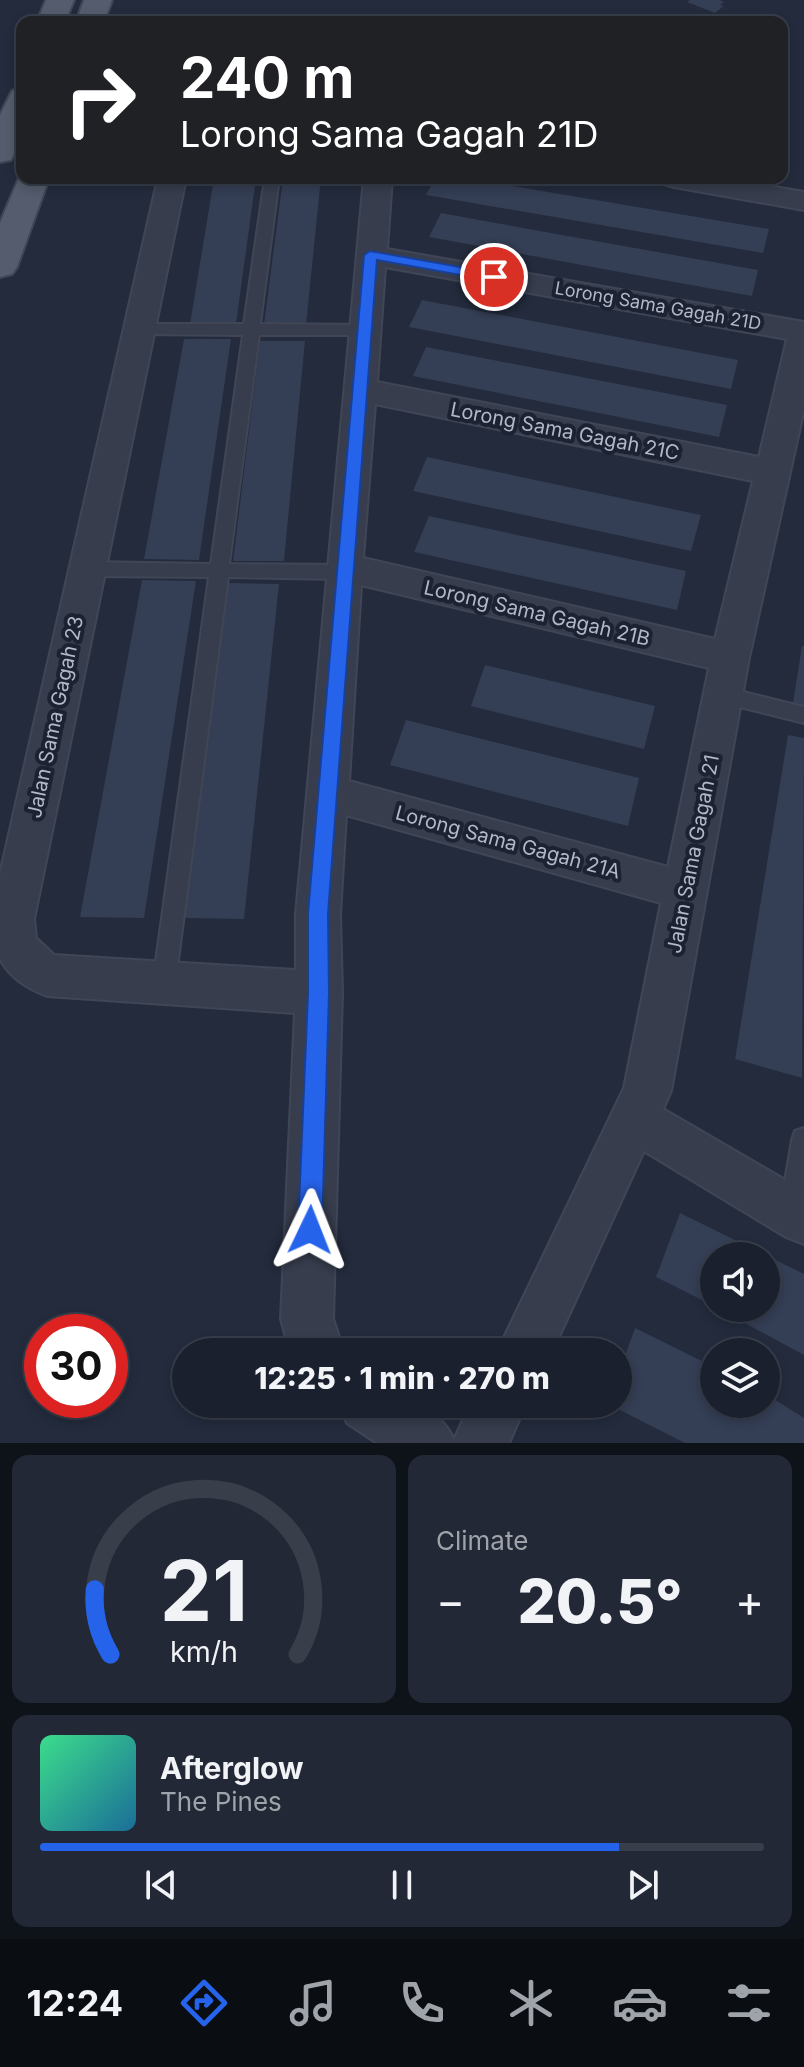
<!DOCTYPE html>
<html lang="en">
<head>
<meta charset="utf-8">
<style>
  body { margin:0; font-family:Inter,sans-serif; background:#232836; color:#f1f3f6; height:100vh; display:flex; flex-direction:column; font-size:30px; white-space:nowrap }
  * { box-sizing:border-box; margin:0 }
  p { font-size:26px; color:#9fa3aa }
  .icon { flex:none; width:44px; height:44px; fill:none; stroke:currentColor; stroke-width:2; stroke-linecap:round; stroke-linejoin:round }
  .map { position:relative; height:1443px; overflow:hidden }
  .drawer { display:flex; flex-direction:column; gap:12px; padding:12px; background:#0e1219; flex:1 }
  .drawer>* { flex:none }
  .hud { position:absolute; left:16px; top:16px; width:772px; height:168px; border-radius:16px; box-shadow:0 4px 12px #0003,0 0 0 2px #383e4a; background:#202124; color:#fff; overflow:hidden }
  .tools { position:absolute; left:700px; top:1242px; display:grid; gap:16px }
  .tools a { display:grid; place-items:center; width:80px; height:80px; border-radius:50%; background:#1a202e; box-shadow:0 4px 12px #0003,0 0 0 2px #383e4a; font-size:40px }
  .speed { position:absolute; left:24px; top:1314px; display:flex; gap:16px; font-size:40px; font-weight:700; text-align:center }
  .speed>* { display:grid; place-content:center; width:104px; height:104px; border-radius:50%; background:#1a202e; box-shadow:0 4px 12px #0003,0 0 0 2px #383e4a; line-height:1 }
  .speed .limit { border:12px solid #d22; background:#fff; color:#111 }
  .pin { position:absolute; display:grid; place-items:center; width:68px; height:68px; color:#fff; margin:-34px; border:4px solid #fff; border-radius:50%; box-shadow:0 2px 8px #0007 }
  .me { position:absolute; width:88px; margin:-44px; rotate:2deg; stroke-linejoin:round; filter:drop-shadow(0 0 6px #0008) }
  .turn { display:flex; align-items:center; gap:28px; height:168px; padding:0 32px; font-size:36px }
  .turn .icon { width:104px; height:104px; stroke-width:2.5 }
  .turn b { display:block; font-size:56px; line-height:68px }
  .big { font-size:60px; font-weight:800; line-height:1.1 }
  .drawer .card { flex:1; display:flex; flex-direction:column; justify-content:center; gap:12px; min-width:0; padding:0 28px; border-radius:16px; background:#232836 }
  .drawer .dial { align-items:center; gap:0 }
  .dial svg { height:208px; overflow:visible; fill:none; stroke:#383e4a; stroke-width:7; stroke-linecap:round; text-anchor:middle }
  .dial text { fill:#f1f3f6; stroke:none }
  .song { display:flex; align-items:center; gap:24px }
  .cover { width:96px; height:96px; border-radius:12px; background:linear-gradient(135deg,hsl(150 70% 55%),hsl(200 70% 35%)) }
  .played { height:8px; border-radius:4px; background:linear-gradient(90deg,#2563eb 80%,#383e4a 80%) }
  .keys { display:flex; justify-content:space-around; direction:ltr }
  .heat { display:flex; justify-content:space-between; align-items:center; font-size:44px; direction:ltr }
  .drawer .tiles { flex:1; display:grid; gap:12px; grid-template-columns:1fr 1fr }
  .card:last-child { grid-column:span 2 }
  .trip { position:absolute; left:172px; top:1338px; width:460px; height:80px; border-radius:40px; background:#1a202e; box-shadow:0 4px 12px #0003,0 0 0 2px #383e4a; font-weight:800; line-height:80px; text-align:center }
  .menu { display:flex; height:128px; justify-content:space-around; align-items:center; background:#0a0d12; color:#9fa3aa }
  .menu .icon { width:56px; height:56px }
  .menu .on { color:#2563eb }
  .menu b { font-size:36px; color:#f1f3f6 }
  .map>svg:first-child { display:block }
</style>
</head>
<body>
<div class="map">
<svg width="804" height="1443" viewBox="0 0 804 1443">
  <rect width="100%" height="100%" fill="#232b3d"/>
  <path fill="#343e54" d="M690 0H720L724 2 720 5 724 6 715 13 687 2Z
    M214 178H256L236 324H190Z
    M283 178H321L306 325 264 324Z
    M435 178H464L769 229 763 253 426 195Z
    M441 213 523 228 758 270 752 296 707 288 429 237Z
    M422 300 738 360 731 389 409 327Z
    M184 339H231L199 560 144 559Z
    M260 341H305L284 561H233Z
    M426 347 727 405 719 437 413 376Z
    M427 457 701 515 691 551 413 491Z
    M429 516 686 571 677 610 414 552Z
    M142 580 196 581 144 918 80 917Z
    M226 583 279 584 244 919 182 918Z
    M802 646H804V712L792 709Z
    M485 665 655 706 644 749 471 706Z
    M406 720 639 778 628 826 390 765Z
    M788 735 804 738 802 1078 735 1059Z
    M680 1213 804 1274V1355L717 1308H766V1256H714V1306L656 1277Z
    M635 1328 714 1367V1404H766V1394L804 1418V1443H685L608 1404H618V1375Z"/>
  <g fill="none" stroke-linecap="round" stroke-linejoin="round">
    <defs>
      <path id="service" d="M265 178H279L260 324 364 325 372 330 364 335H259L229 564 343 565 352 572 343 579 228 577 175 983 172 990 164 993 156 990 153 983 209 577 88 576 79 569 88 562 211 564 243 335 139 334 131 329 139 324H244Z
        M723 687 804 707V723L716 701 713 695 716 689Z
        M804 1128V1215L802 1220 793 1224 784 1220 780 1211 792 1140 795 1131Z"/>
      <path id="minor" d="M158 178H186L34 919 36 938 54 955 296 970V914L364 178H392L387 249 804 322V409L749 658 671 1091 663 1109 804 1191V1244L786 1237 644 1151 552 1352H497L624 1088 661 903 346 815 340 914 342 993 333 1319 344 1352H290L281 1319 295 1013 47 996C27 988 10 978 0 959V874ZM385 267 787 339 759 457 377 382ZM375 404 753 481 715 639 363 558ZM361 585 709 668 668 867 349 781Z
        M660 178H723L804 192V210L674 187 664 184Z
        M339 1404C382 1404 434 1393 454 1440L470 1404H526L509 1443H377L347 1423Z"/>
      <path id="primary" d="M46 0H74L65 22H37Z
        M84 0H112L104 22H76Z
        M22 88V136L11 160 0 162V115L12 91Z
        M22 171V178H49L17 267 12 274 0 277V223Z"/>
    </defs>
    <use href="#service" stroke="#404656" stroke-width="4"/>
    <use href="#minor" stroke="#404656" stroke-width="4"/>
    <use href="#primary" stroke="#404656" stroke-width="4"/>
    <use href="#service" fill="#373d4d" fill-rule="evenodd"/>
    <use href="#minor" fill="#373d4d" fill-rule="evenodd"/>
    <use href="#primary" fill="#545c6d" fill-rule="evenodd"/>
  </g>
  <path fill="#2563eb" stroke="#184099" stroke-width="2" d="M370 251 494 273 501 277 494 281 377 260 328 914 329 993 322 1230 318 1238 310 1242 302 1238 298 1230 308 993V914L364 255Z"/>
  <g text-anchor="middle" stroke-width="8" stroke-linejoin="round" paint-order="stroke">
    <g font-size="18" fill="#b2b8c9" stroke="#1c2232">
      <text transform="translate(658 306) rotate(10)" y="6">Lorong Sama Gagah 21D</text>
    </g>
    <g font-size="20" fill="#b2b8c9" stroke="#1c2232">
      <text transform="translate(565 431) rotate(11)" y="7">Lorong Sama Gagah 21C</text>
      <text transform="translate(537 613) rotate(13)" y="7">Lorong Sama Gagah 21B</text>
      <text transform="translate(55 717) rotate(-78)" y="7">Jalan Sama Gagah 23</text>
      <text transform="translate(508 842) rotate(15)" y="7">Lorong Sama Gagah 21A</text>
      <text transform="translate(693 854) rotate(-79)" y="7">Jalan Sama Gagah 21</text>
    </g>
  </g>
</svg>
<div class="tools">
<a><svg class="icon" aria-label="sound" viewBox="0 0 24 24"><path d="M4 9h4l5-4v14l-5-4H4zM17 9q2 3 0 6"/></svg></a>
<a><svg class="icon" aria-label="layers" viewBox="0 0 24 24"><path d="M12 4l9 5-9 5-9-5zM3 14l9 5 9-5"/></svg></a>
</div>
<div class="speed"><div class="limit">30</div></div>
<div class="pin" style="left:494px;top:277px;background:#d93025"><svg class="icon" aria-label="arrive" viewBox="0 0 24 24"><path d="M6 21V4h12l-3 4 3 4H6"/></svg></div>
<svg class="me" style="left:310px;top:1230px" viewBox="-20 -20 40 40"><path d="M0-17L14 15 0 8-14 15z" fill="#2563eb" stroke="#fff" stroke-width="4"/></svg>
<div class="trip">12:25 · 1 min · 270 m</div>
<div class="hud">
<div class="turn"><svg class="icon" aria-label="right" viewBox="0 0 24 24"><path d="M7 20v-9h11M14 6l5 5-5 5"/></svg><div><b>240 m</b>Lorong Sama Gagah 21D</div></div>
</div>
</div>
<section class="drawer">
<div class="tiles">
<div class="card dial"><svg viewBox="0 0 100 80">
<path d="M14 69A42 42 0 1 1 86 69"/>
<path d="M14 69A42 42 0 0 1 8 44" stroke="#2563eb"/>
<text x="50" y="56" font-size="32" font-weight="700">21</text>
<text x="50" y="72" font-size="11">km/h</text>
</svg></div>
<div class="card"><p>Climate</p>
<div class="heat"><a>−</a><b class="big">20.5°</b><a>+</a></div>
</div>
<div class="card">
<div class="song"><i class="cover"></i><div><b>Afterglow</b><p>The Pines</p></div></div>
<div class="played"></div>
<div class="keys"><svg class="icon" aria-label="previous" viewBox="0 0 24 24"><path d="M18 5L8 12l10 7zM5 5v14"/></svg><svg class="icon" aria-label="pause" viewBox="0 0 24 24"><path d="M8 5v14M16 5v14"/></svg><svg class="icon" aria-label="next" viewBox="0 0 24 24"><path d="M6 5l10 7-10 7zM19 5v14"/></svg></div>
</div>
</div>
</section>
<nav class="menu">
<b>12:24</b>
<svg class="icon on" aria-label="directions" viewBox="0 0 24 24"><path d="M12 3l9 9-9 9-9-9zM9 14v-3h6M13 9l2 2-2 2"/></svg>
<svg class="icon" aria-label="music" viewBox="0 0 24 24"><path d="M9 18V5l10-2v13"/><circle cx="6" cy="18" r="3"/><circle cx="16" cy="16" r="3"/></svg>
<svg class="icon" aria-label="phone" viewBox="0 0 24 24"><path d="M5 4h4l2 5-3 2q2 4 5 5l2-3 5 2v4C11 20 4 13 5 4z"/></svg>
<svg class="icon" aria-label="climate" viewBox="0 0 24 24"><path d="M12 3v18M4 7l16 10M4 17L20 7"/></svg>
<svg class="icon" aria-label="car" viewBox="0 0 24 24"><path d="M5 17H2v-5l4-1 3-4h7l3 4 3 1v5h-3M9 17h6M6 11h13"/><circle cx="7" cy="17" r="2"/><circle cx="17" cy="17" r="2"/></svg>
<svg class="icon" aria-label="filters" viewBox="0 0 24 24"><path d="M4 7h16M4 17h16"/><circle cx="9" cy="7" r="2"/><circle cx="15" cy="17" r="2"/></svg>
</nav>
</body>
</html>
